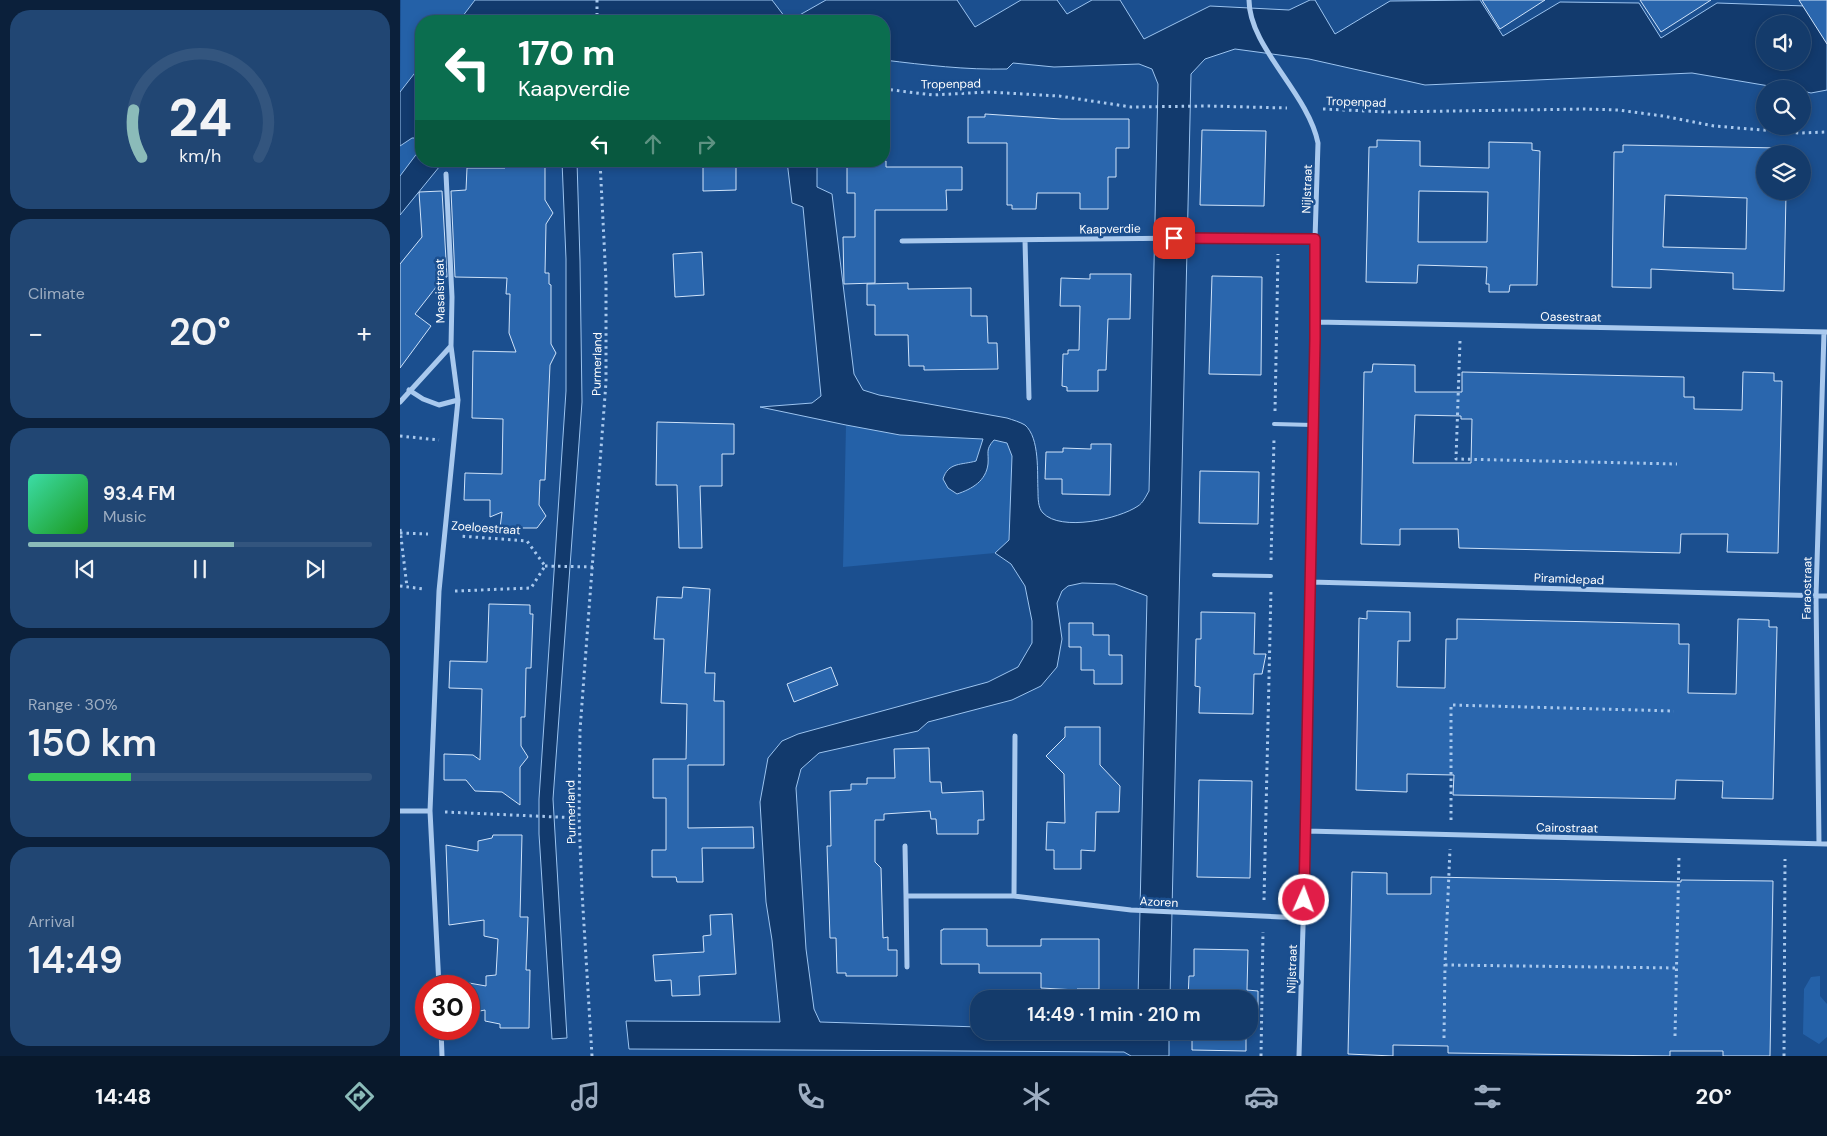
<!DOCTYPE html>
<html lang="en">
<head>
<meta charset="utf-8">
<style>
  body { margin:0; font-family:"DM Sans",sans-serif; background:#214673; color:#f1f3f6; height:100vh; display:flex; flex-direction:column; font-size:19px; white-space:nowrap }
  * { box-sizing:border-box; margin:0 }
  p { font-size:16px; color:#9dadc1 }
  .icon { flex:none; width:28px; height:28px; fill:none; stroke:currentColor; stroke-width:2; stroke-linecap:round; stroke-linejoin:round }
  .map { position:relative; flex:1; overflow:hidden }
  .drawer { display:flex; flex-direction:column; gap:10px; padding:10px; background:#0b203b; width:400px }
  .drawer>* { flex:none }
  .guide { position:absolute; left:15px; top:15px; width:475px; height:152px; border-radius:20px; box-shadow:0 2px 8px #0003,0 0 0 1px #33557e; background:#0b6e4f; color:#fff; overflow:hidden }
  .controls { position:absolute; left:1356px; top:15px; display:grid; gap:10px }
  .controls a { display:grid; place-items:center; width:55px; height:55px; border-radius:50%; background:#143b6b; box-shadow:0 2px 8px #0003,0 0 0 1px #33557e; font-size:25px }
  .speed { position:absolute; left:15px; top:975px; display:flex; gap:10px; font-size:25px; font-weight:700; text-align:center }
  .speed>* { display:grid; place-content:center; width:65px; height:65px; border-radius:50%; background:#143b6b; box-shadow:0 2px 8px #0003,0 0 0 1px #33557e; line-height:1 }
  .speed .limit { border:8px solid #d22; background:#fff; color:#111 }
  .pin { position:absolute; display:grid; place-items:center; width:42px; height:42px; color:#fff; margin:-21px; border-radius:10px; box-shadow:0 2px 8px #0006 }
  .me { position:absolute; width:55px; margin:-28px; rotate:2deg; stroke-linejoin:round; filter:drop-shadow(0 0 4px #0008) }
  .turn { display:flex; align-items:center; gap:18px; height:105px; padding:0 20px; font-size:22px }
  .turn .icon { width:65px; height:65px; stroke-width:2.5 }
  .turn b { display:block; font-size:35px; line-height:42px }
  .lanes { display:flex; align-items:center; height:48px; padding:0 20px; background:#0003; justify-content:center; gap:25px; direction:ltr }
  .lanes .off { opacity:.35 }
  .big { font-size:38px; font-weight:600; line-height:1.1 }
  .drawer .widget { flex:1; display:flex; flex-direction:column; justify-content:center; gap:8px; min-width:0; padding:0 18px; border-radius:20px; background:#214673 }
  .drawer .dial { align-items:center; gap:0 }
  .dial svg { height:130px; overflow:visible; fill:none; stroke:#33557e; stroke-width:7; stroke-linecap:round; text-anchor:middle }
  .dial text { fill:#f1f3f6; stroke:none }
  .song { display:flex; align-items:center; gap:15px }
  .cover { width:60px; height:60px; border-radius:8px; background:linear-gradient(135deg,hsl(160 70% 55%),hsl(120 70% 35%)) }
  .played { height:5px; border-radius:2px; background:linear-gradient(90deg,#8bbbb9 60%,#33557e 60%) }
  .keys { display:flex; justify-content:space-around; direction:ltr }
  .heat { display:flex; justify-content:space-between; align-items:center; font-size:28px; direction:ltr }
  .charge { height:8px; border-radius:4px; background:linear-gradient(90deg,#34c759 30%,#33557e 0) }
  .trip { position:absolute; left:570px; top:990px; width:288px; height:50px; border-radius:20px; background:#143b6b; box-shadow:0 2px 8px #0003,0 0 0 1px #33557e; font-weight:600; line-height:50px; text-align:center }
  .dock { display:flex; height:80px; justify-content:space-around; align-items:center; background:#08182b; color:#9dadc1 }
  .dock .icon { width:35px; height:35px }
  .dock .selected { color:#8bbbb9 }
  .dock b { font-size:22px; color:#f1f3f6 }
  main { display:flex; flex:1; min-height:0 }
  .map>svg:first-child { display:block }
</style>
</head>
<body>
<main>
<section class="drawer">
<div class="widget dial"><svg viewBox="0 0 100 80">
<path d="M14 69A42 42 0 1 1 86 69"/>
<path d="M14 69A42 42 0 0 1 9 40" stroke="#8bbbb9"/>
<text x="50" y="56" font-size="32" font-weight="700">24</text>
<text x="50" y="72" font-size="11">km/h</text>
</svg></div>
<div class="widget"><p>Climate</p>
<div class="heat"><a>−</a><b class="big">20°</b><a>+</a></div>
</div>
<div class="widget">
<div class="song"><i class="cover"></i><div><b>93.4 FM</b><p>Music</p></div></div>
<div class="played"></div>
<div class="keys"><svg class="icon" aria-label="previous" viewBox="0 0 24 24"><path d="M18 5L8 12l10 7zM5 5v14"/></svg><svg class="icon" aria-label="pause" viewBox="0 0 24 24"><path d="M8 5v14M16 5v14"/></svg><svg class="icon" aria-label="next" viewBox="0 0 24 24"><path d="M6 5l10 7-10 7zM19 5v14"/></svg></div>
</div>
<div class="widget"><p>Range · 30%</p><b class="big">150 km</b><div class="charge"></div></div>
<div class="widget"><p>Arrival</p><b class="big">14:49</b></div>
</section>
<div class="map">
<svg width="1427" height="1056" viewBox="0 0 1427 1056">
  <rect width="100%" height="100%" fill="#1b4f8f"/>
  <path fill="#2461a8" d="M1 0H75L59 21H21V65L0 92Z
    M12 138H16L21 144 18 152 0 176V146Z
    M446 425 500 435 583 439 576 461 557 464 588 463V447L594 440 607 443 612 456 609 540 595 553 443 567Z
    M1420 976V996L1427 1004V1037L1419 1044 1403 1034 1404 989 1411 977Z"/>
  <path fill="#123a6d" stroke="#9cc4f0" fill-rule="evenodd" d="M75 0H372L388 21H59Z
    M426 0H557L575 27 621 0H657L667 14 692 0H720L744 39 810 6 889 10 910 0H915L935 34 990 1 1080 0 1103 36 1160 2 1239 3 1261 38 1317 3 1406 6 1427 36V90L1411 93 1403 91 1402 89H1387L1292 73 1025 85 909 59 835 49 805 59 791 74 770 999H738L747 596 715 584 682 583 668 586 662 591 657 603 662 639 657 667 641 686 612 700 528 722 518 731 419 753 401 769 396 788 406 949 414 1009 420 1022 579 1027V1031H769V1056H731L724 1052 229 1049 226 1021 380 1022 372 940 366 902 360 802 368 758 382 741 398 734 588 682 618 667 632 643V621L625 586 611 564 595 553 609 540 612 456 607 443 594 440C585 450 589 452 588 464 586 481 572 489 557 494L548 488 543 479C548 462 562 465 576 461L583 439 500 435 446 425 360 407 412 403 421 396 403 207 392 203 387 161H417V187L432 194 454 374 463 390 479 395 607 418C613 420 620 422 625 425 640 438 637 473 638 491 638 498 638 508 643 513 661 532 719 519 738 506 743 503 746 496 749 491L758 84 752 69 739 64 654 67 613 63 607 69C566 70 525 65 484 60V21H389ZM1365 24H1402V61H1365Z
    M21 65V161H44L0 215V176L18 152 21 144 16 138H12L0 146V92Z
    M162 161H177L180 261 182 402 153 799 167 1038 152 1039 139 834V799L166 391V259Z"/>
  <path fill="#2a66ad" stroke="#cfe3fa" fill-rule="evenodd" d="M1082 0H1145L1100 29Z
    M1240 0H1311L1261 32Z
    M1399 0H1427V44Z
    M585 114 661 119H729V148H716V177H708V209H680V193H637L636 209H612V205H607V143H568V117H585Z
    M802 130 866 131 864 206 800 205Z
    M977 140 1020 141V166L1089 168V142L1132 143V150L1140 151 1137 285H1110L1109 292H1089V284H1086L1087 267 1018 265 1017 283 966 282 969 147H977ZM1019 191 1088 192 1087 242H1018Z
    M1223 145 1379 148V154H1365V191H1378V193L1386 194 1384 291 1333 289V273L1251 269V288L1212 287 1214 152H1223ZM1265 195 1347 198 1346 249 1263 247Z
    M105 161H145V200L153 213 146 224 145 273H149V284L151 285V344L156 353 150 365 145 480H140L139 505 146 516 137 528H100L102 512 90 517V500H64L65 473 102 474 103 419 72 418 73 351 116 352 109 333 110 294H106L107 278 55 277 51 191 66 190 67 168H105Z
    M447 161H486V167H562V190H546L547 210H475V283L444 284 443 237H455V193H447Z
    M303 167H336V190L303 191Z
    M42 191 47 277H44L15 314 31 326 0 368V264L22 237 19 192Z
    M302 252 304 295 275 297 273 254Z
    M690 274H731L730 319H708L706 370H698V391H667V387L662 386 663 354H668V350H679L680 306H660L661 278 690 279Z
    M812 276 862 277 861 375 809 374Z
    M508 283V289L571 288V316H587L588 343H597L598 369 524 370V366H509L508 335H475V305H467V284Z
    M973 364 1015 365V392H1062V372L1284 377V397H1294V409L1342 410 1343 372 1374 373V381H1382L1378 553 1327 552 1328 534H1281L1280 553 1059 548 1058 529H1000V545L961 544 964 372H972ZM1015 415 1061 416V419H1072L1071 463H1013Z
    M257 422 334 424V454H322V486H300L302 548H279L277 485H256Z
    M691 444H711L710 495 662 494V479H645L646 452H663V448L691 449Z
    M800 471 859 472 858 524 799 523Z
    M283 587 310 589 305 673H315L314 701H324V765H288V828L353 827 354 848H302L303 882H277L276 877H252V850H266V798H253V759H286L287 704 261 703 264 639H254L257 597 282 598Z
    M89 604 130 605V614H133L131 668H126L125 717H121V746L128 757 120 767V805L102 792 75 791 66 780H44V754L73 755 80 760 82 689 49 688 50 661 87 662Z
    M967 611 1010 612V641H998L997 687 1045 688 1046 639H1057V619L1199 622 1279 624V644H1289L1288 693 1336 694 1338 619 1369 620V627H1377L1373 799 1322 798 1323 781 1276 780 1275 799 1053 795 1054 775 1007 774V792L956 790 959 618 967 619Z
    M801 612 855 613 854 654H866L862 674H854L853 714 799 713 800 687 795 686 796 639H801Z
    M669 623H693V635H709V655H722V684H694V670H681V647H669Z
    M431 667 438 685 394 702 387 684Z
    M665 727H700V765L720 786 719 812H696L695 851 681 850V869H654V850H646L647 822 665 823 664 774 646 756 665 737Z
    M529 748 530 782H541L542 793 583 791 584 820H578V834H537L536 819H531L530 811 484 814V820H475V862L481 868 483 938 488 937V950H497V976H446V973H437L436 938H430L427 846H431L430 791 451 790V784H467V778H495L494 749Z
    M799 780 852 781 850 878 797 877Z
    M93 835H122L120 917H128L126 970H130L129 1028H100V1024L85 1021V1010L69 1013V983L86 986V976L96 975 98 939 84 936V920L49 925 46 845 78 851V841L92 838Z
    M952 872 987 873V894H1031V877L1281 882V880L1373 881 1370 1056H1323V1051H1270V1056L1048 1053V1046L993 1045V1056L948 1054Z
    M332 914 336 974 299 976 300 995 272 996 271 980 255 981 253 955 304 952 303 936 311 935 310 915Z
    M543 929H587V946H641V939H699V989H677V990L641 988V973H579V964H541V930H543Z
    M794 949 848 950 847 990 858 991V1011H849V999H788L789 976H794Z
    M792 1031H846V1051L792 1050Z"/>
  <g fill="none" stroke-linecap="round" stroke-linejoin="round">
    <path stroke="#a9c9ee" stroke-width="3" stroke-dasharray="2.5 4" stroke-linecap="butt" d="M197 0V21
      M484 89 533 95 588 92 659 96 731 107 809 106 887 108
      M923 109 988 112 1185 109 1218 110 1263 116 1314 126 1399 133 1427 132
      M1060 341 1056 459 1277 464
      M875 411 878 254
      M0 436 39 440
      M0 529 7 587
      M0 533 28 534
      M871 560 874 439
      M145 566 193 567
      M0 586 24 589
      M55 591 131 588 145 566 127 541 60 536
      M45 812 179 818
      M1051 820V705L1274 711
      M864 900 871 589
      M1045 965 1276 968
      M1275 1036 1279 856
      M1044 1038 1045 965 1050 849
      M192 1056 182 892 179 818 180 730 206 382V281L200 161
      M861 1056 863 932
      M1384 1056 1385 859"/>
    <path stroke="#a9c9ee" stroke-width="4" d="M874 424 913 425
      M814 575 871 576"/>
    <path stroke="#a9c9ee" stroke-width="5" d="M849 0C849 47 908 93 918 143L915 239V322L906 831 899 1056
      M625 240 629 398
      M502 241 790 238 915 239
      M915 322 1427 332
      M9 390 23 399 39 405 58 400
      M0 402 51 346 52 297 46 174
      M910 582 1427 596
      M0 811H30
      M906 831 1427 844
      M1419 844 1416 596 1424 332
      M505 846 506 896
      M614 896 615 736
      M507 967 506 896H614L731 910 904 918
      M39 986 30 811 39 591 58 400 51 346
      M41 1029 42 1056"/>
  </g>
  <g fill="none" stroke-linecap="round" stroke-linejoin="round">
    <defs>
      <path id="route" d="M774 238 915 239V339L904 900"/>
    </defs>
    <use href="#route" stroke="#92132f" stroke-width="12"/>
    <use href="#route" stroke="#e11d48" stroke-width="9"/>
  </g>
  <g text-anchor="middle" stroke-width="5" stroke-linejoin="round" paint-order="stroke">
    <g font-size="12" fill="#fff" stroke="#1b4f8f">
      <text transform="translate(551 84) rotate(-1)" y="4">Tropenpad</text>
      <text transform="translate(956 102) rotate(2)" y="4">Tropenpad</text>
      <text transform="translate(907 189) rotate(-88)" y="4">Nijlstraat</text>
      <text transform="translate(710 229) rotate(-1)" y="4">Kaapverdie</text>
      <text transform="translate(40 291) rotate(-91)" y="4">Masaistraat</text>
      <text transform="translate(1171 317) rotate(1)" y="4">Oasestraat</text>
      <text transform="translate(197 364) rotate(-89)" y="4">Purmerland</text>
      <text transform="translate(86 528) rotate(4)" y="4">Zoeloestraat</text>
      <text transform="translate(1169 579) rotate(2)" y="4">Piramidepad</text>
      <text transform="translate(1407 588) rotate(-89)" y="4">Faraostraat</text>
      <text transform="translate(171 812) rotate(-91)" y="4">Purmerland</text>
      <text transform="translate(1167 828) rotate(1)" y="4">Cairostraat</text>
      <text transform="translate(759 902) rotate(3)" y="4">Azoren</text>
      <text transform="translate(892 969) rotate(-88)" y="4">Nijlstraat</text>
    </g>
  </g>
</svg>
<div class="controls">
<a><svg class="icon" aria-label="sound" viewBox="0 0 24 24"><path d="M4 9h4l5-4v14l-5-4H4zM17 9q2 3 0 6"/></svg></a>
<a><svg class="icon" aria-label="search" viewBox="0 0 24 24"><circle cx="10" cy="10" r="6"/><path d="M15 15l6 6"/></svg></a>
<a><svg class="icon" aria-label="layers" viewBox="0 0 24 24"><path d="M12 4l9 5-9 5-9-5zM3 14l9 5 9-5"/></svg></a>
</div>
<div class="speed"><div class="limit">30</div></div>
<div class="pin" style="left:774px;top:238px;background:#d93025"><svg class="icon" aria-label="arrive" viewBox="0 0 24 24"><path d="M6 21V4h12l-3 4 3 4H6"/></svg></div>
<svg class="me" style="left:904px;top:900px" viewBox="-20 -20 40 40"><circle r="17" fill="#e11d48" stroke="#fff" stroke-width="3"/><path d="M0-11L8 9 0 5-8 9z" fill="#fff"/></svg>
<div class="trip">14:49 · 1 min · 210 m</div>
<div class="guide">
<div class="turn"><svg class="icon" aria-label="left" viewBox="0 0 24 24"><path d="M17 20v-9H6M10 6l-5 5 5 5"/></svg><div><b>170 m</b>Kaapverdie</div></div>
<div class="lanes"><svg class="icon" aria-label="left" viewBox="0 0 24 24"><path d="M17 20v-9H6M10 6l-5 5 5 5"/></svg><svg class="icon off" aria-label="ahead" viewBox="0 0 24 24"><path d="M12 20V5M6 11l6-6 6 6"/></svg><svg class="icon off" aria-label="right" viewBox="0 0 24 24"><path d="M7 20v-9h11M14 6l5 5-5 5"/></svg></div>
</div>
</div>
</main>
<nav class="dock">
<b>14:48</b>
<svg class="icon selected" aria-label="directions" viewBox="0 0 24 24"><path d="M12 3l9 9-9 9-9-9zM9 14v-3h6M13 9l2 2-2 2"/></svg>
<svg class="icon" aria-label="music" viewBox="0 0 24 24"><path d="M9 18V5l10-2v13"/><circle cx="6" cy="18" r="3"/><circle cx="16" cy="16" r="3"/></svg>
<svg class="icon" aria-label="phone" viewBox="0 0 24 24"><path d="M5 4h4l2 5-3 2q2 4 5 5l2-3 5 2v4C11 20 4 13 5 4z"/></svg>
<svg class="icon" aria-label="climate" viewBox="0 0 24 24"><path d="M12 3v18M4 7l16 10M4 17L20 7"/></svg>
<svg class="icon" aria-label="car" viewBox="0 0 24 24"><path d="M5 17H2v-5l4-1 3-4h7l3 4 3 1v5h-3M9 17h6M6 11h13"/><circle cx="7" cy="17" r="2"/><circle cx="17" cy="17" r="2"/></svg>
<svg class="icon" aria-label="filters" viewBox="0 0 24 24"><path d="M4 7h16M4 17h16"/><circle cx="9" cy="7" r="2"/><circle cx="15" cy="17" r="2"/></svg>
<b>20°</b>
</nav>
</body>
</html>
